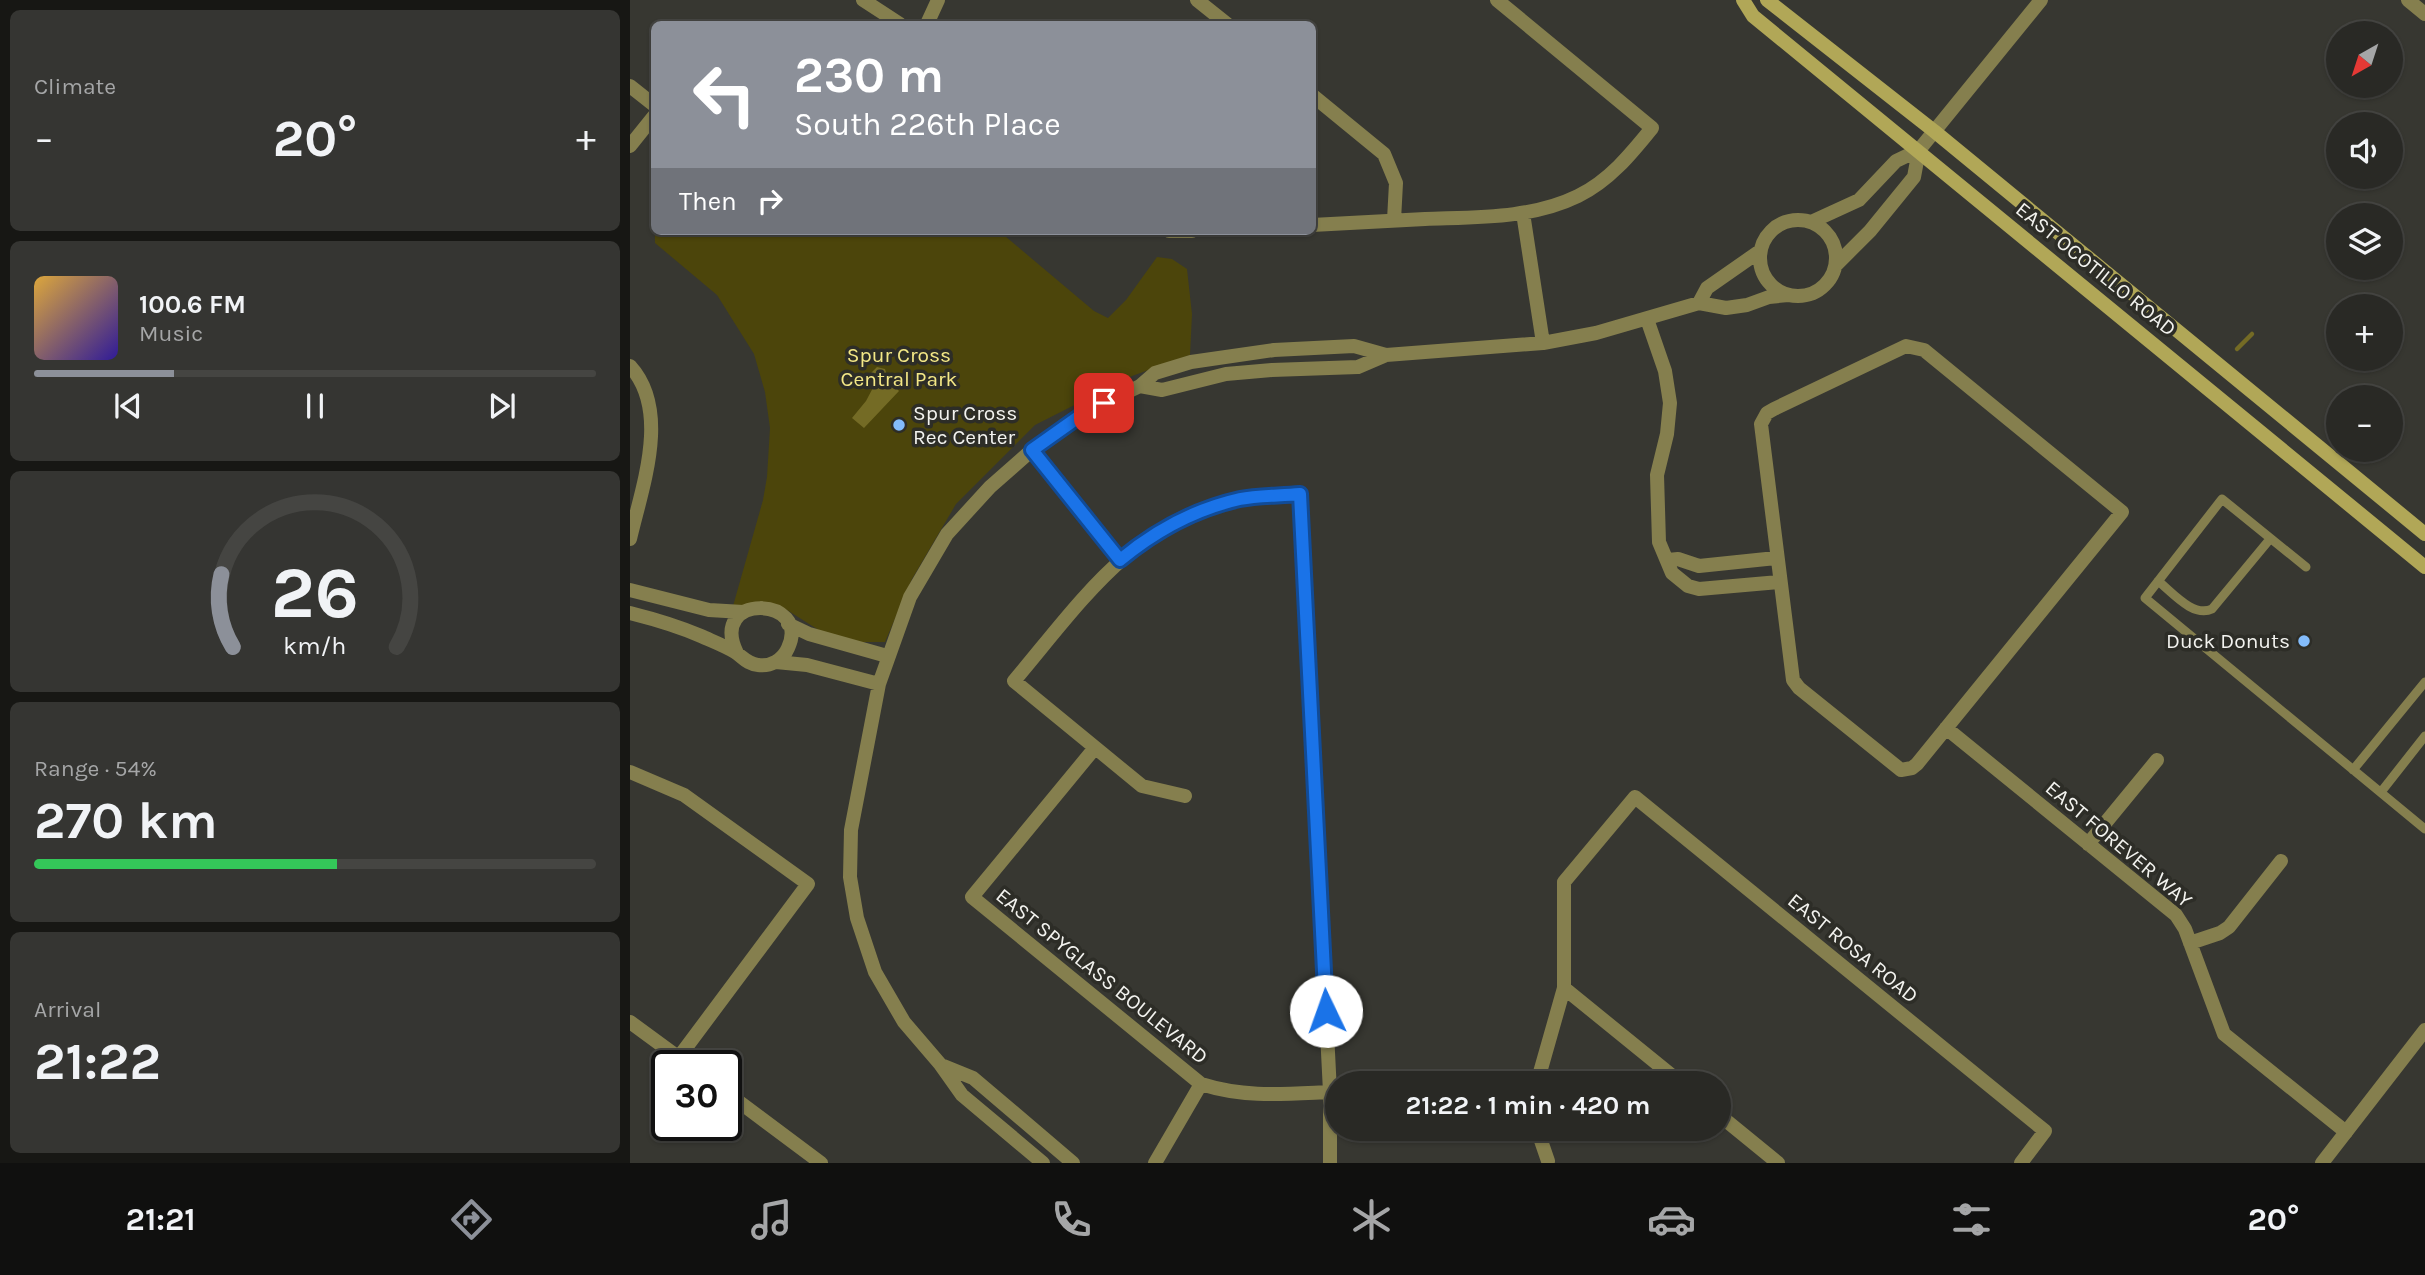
<!DOCTYPE html>
<html lang="en">
<head>
<meta charset="utf-8">
<style>
  body { margin:0; font-family:Karla,sans-serif; background:#353532; color:#f1f3f6; height:100vh; display:flex; flex-direction:column; font-size:26px; white-space:nowrap }
  * { box-sizing:border-box; margin:0 }
  p { font-size:23px; color:#a5a6a7 }
  .icon { flex:none; width:38px; height:38px; fill:none; stroke:currentColor; stroke-width:2; stroke-linecap:round; stroke-linejoin:round }
  .map { position:relative; flex:1; overflow:hidden }
  .side { display:flex; flex-direction:column; gap:10px; padding:10px; background:#171714; width:630px }
  .side>* { flex:none }
  .hud { position:absolute; left:21px; top:21px; width:665px; height:214px; border-radius:10px; box-shadow:0 2px 5px #0004,0 0 0 2px #454542; background:#8c9099; color:#fff; overflow:hidden }
  .needle { width:46px; rotate:219deg }
  .controls { position:absolute; left:1696px; top:21px; display:grid; gap:14px }
  .controls a { display:grid; place-items:center; width:77px; height:77px; border-radius:50%; background:#292925; box-shadow:0 2px 5px #0004,0 0 0 2px #454542; font-size:35px }
  .speed { position:absolute; left:21px; top:1050px; display:flex; gap:14px; font-size:35px; font-weight:700; text-align:center }
  .speed>* { display:grid; place-content:center; width:91px; height:91px; border-radius:50%; background:#292925; box-shadow:0 2px 5px #0004,0 0 0 2px #454542; line-height:1 }
  .speed .limit { border:4px solid #111; border-radius:10px; background:#fff; color:#111 }
  .pin { position:absolute; display:grid; place-items:center; width:60px; height:60px; color:#fff; margin:-30px; border-radius:14px; box-shadow:0 4px 10px #0006 }
  .me { position:absolute; width:77px; margin:-38px; rotate:357deg; stroke-linejoin:round; filter:drop-shadow(0 0 5px #0008) }
  .turn { display:flex; align-items:center; gap:24px; height:147px; padding:0 28px; font-size:32px }
  .turn .icon { width:91px; height:91px; stroke-width:2.5 }
  .turn b { display:block; font-size:49px; line-height:60px }
  .then { display:flex; align-items:center; height:66px; padding:0 28px; background:#0003; gap:14px; font-size:26px }
  .big { font-size:52px; font-weight:700; line-height:1.1 }
  .side .tile { flex:1; display:flex; flex-direction:column; justify-content:center; gap:10px; min-width:0; padding:0 24px; border-radius:10px; background:#353532 }
  .side .dial { align-items:center; gap:0 }
  .dial svg { height:182px; overflow:visible; fill:none; stroke:#454542; stroke-width:7; stroke-linecap:round; text-anchor:middle }
  .dial text { fill:#f1f3f6; stroke:none }
  .song { display:flex; align-items:center; gap:21px }
  .cover { width:84px; height:84px; border-radius:10px; background:linear-gradient(135deg,hsl(40 70% 55%),hsl(250 70% 35%)) }
  .played { height:7px; border-radius:4px; background:linear-gradient(90deg,#8c9099 25%,#454542 25%) }
  .keys { display:flex; justify-content:space-around; direction:ltr }
  .heat { display:flex; justify-content:space-between; align-items:center; font-size:38px; direction:ltr }
  .charge { height:10px; border-radius:5px; background:linear-gradient(90deg,#34c759 54%,#454542 0) }
  .trip { position:absolute; left:695px; top:1071px; width:406px; height:70px; border-radius:35px; background:#292925; box-shadow:0 2px 5px #0004,0 0 0 2px #454542; font-weight:700; line-height:70px; text-align:center }
  .tab-bar { display:flex; height:112px; justify-content:space-around; align-items:center; background:#10100f; color:#a5a6a7 }
  .tab-bar .icon { width:49px; height:49px }
  .tab-bar .on { color:#8c9099 }
  .tab-bar b { font-size:32px; color:#f1f3f6 }
  main { display:flex; flex:1; min-height:0 }
  .map>svg:first-child { display:block }
</style>
</head>
<body>
<main>
<section class="side">
<div class="tile"><p>Climate</p>
<div class="heat"><a>−</a><b class="big">20°</b><a>+</a></div>
</div>
<div class="tile">
<div class="song"><i class="cover"></i><div><b>100.6 FM</b><p>Music</p></div></div>
<div class="played"></div>
<div class="keys"><svg class="icon" aria-label="previous" viewBox="0 0 24 24"><path d="M18 5L8 12l10 7zM5 5v14"/></svg><svg class="icon" aria-label="pause" viewBox="0 0 24 24"><path d="M8 5v14M16 5v14"/></svg><svg class="icon" aria-label="next" viewBox="0 0 24 24"><path d="M6 5l10 7-10 7zM19 5v14"/></svg></div>
</div>
<div class="tile dial"><svg viewBox="0 0 100 80">
<path d="M14 69A42 42 0 1 1 86 69"/>
<path d="M14 69A42 42 0 0 1 9 37" stroke="#8c9099"/>
<text x="50" y="56" font-size="32" font-weight="700">26</text>
<text x="50" y="72" font-size="11">km/h</text>
</svg></div>
<div class="tile"><p>Range · 54%</p><b class="big">270 km</b><div class="charge"></div></div>
<div class="tile"><p>Arrival</p><b class="big">21:22</b></div>
</section>
<div class="map">
<svg width="1795" height="1163" viewBox="0 0 1795 1163">
  <rect width="100%" height="100%" fill="#373731"/>
  <path fill="#4c450b" d="M24 204V231H369L464 311 478 318 496 300 527 257 542 259 557 269 562 314 560 355 502 376 405 425 326 504 282 579 255 642H230L195 634 157 610 134 603 103 606 133 500 137 477 140 428 135 392 124 354 87 295 25 243Z"/>
  <path fill="#746b25" d="M247 367 255 369 258 379 269 391 234 428 222 418 236 401 245 384 241 379 240 374Z"/>
  <g fill="none" stroke-linecap="round" stroke-linejoin="round">
    <path stroke="#746b25" stroke-width="4.5" d="M1607 349 1622 334"/>
    <path stroke="#857f4e" stroke-width="9" d="M1676 567 1592 499 1515 598 1795 829
      M1528 581C1542 592 1563 618 1582 609L1640 539
      M1723 770 1795 682
      M1751 792 1795 736"/>
    <path stroke="#857f4e" stroke-width="14" d="M233 0 270 24
      M567 0 597 24
      M1778 0 1795 14
      M297 24 308 0
      M0 86 24 105
      M682 95 754 154 766 183 764 220
      M0 146 24 116
      M893 213 913 343
      M1130 258a38 38 0 1 1 76 0a38 38 0 1 1-76 0Z
      M1181 222 1229 200 1266 161 1289 150 1411 0
      M682 225C720 223 757 221 795 219 846 217 901 219 948 196 979 181 1001 154 1022 128L867 0
      M539 231H562
      M1206 265 1240 231 1284 177 1289 150
      M1069 303 1077 288 1130 251
      M1017 319 1035 371 1040 403 1037 434 1027 475 1029 542 1042 573 1058 586 1069 589 1149 582
      M1276 346 1294 350 1492 512 1287 764 1282 768 1271 770 1169 688 1163 680 1131 424 1137 413 1144 409Z
      M0 366C41 411 12 487 0 539
      M510 386 532 390 596 374 642 370 728 367 756 355 913 343 966 333 1069 303 1096 308 1117 305 1139 297 1158 295
      M402 450 490 560
      M1038 560 1048 559 1069 566 1146 558
      M0 590 79 610 113 612
      M0 613C24 619 48 626 71 636 82 641 95 646 105 652 113 657 117 664 128 665 140 667 153 660 158 648 182 596 77 592 107 653
      M158 624 179 634 257 656
      M146 662 177 665 249 684
      M1316 728 1546 915 1555 929 1594 1034 1716 1132
      M464 749 342 897 571 1084C615 1098 654 1094 700 1092
      M0 772 54 795 178 884 49 1057
      M555 796 512 786 384 681C450 603 503 521 610 499 629 495 650 496 670 494L700 1092V1163
      M1458 844 1527 760
      M1560 943 1590 933 1599 927 1651 861
      M934 988 1051 1083
      M0 1022 60 1066
      M311 1065 343 1078 443 1163
      M907 1083 934 988V882L1005 797 1415 1131 1391 1163
      M96 1092 191 1163
      M1088 1114 1148 1163
      M907 1129 918 1161
      M413 1163 332 1095 310 1064 274 1022 245 972 227 918 220 877 221 830 249 684 280 597 317 534 360 487 402 450 457 411 510 386 525 373 561 362 644 350 724 346 756 355
      M525 1163 571 1084"/>
    <path stroke="#857f4e" stroke-width="14" d="M1692 1163 1795 1030"/>
    <path stroke="#b1a757" stroke-width="14" d="M1113 0 1123 16 1795 567
      M1137 0 1304 131 1795 534"/>
  </g>
  <g fill="none" stroke-linecap="round" stroke-linejoin="round">
    <defs>
      <path id="route" d="M474 403 457 411 402 450 490 560C525 531 565 509 610 499 629 495 650 496 670 494L696 1011"/>
    </defs>
    <use href="#route" stroke="#114b97" stroke-width="18"/>
    <use href="#route" stroke="#1a73e8" stroke-width="12"/>
  </g>
  <g fill="#83bcfb" stroke="#2d2d27" stroke-width="2.5">
    <circle cx="269" cy="425" r="7"/>
    <circle cx="1674" cy="641" r="7"/>
  </g>
  <g text-anchor="middle" stroke-width="7" stroke-linejoin="round" paint-order="stroke">
    <g font-size="21" fill="#f3f3ef" stroke="#2d2d27">
      <text transform="translate(1466 269) rotate(39)" y="7">EAST OCOTILLO ROAD</text>
      <text transform="translate(1489 844) rotate(40)" y="7">EAST FOREVER WAY</text>
      <text transform="translate(1223 948) rotate(39)" y="7">EAST ROSA ROAD</text>
      <text transform="translate(472 976) rotate(39)" y="7">EAST SPYGLASS BOULEVARD</text>
    </g>
    <g font-size="21" fill="#f4e886" stroke="#2d2d27">
      <text x="269" y="362">Spur Cross<tspan x="269" dy="24">Central Park</tspan></text>
    </g>
    <g font-size="21" fill="#f3f3ef" stroke="#2d2d27" text-anchor="start">
      <text x="283" y="420">Spur Cross<tspan x="283" dy="24">Rec Center</tspan></text>
      <text x="1660" y="648" text-anchor="end">Duck Donuts</text>
    </g>
  </g>
</svg>
<div class="controls">
<a><svg class="needle" viewBox="-14 -14 28 28"><path d="M0-13l5 13h-10z" fill="#e53935"/><path d="M0 13l5-13h-10z" fill="#a5a6a7"/></svg></a>
<a><svg class="icon" aria-label="sound" viewBox="0 0 24 24"><path d="M4 9h4l5-4v14l-5-4H4zM17 9q2 3 0 6"/></svg></a>
<a><svg class="icon" aria-label="layers" viewBox="0 0 24 24"><path d="M12 4l9 5-9 5-9-5zM3 14l9 5 9-5"/></svg></a>
<a>+</a>
<a>−</a>
</div>
<div class="speed"><div class="limit">30</div></div>
<div class="pin" style="left:474px;top:403px;background:#d93025"><svg class="icon" aria-label="arrive" viewBox="0 0 24 24"><path d="M6 21V4h12l-3 4 3 4H6"/></svg></div>
<svg class="me" style="left:696px;top:1011px" viewBox="-20 -20 40 40"><circle r="19" fill="#fff"/><path d="M0-13L10 11 0 6-10 11z" fill="#1a73e8"/></svg>
<div class="trip">21:22 · 1 min · 420 m</div>
<div class="hud">
<div class="turn"><svg class="icon" aria-label="left" viewBox="0 0 24 24"><path d="M17 20v-9H6M10 6l-5 5 5 5"/></svg><div><b>230 m</b>South 226th Place</div></div>
<div class="then">Then<svg class="icon" aria-label="right" viewBox="0 0 24 24"><path d="M7 20v-9h11M14 6l5 5-5 5"/></svg></div>
</div>
</div>
</main>
<nav class="tab-bar">
<b>21:21</b>
<svg class="icon on" aria-label="directions" viewBox="0 0 24 24"><path d="M12 3l9 9-9 9-9-9zM9 14v-3h6M13 9l2 2-2 2"/></svg>
<svg class="icon" aria-label="music" viewBox="0 0 24 24"><path d="M9 18V5l10-2v13"/><circle cx="6" cy="18" r="3"/><circle cx="16" cy="16" r="3"/></svg>
<svg class="icon" aria-label="phone" viewBox="0 0 24 24"><path d="M5 4h4l2 5-3 2q2 4 5 5l2-3 5 2v4C11 20 4 13 5 4z"/></svg>
<svg class="icon" aria-label="climate" viewBox="0 0 24 24"><path d="M12 3v18M4 7l16 10M4 17L20 7"/></svg>
<svg class="icon" aria-label="car" viewBox="0 0 24 24"><path d="M5 17H2v-5l4-1 3-4h7l3 4 3 1v5h-3M9 17h6M6 11h13"/><circle cx="7" cy="17" r="2"/><circle cx="17" cy="17" r="2"/></svg>
<svg class="icon" aria-label="filters" viewBox="0 0 24 24"><path d="M4 7h16M4 17h16"/><circle cx="9" cy="7" r="2"/><circle cx="15" cy="17" r="2"/></svg>
<b>20°</b>
</nav>
</body>
</html>
